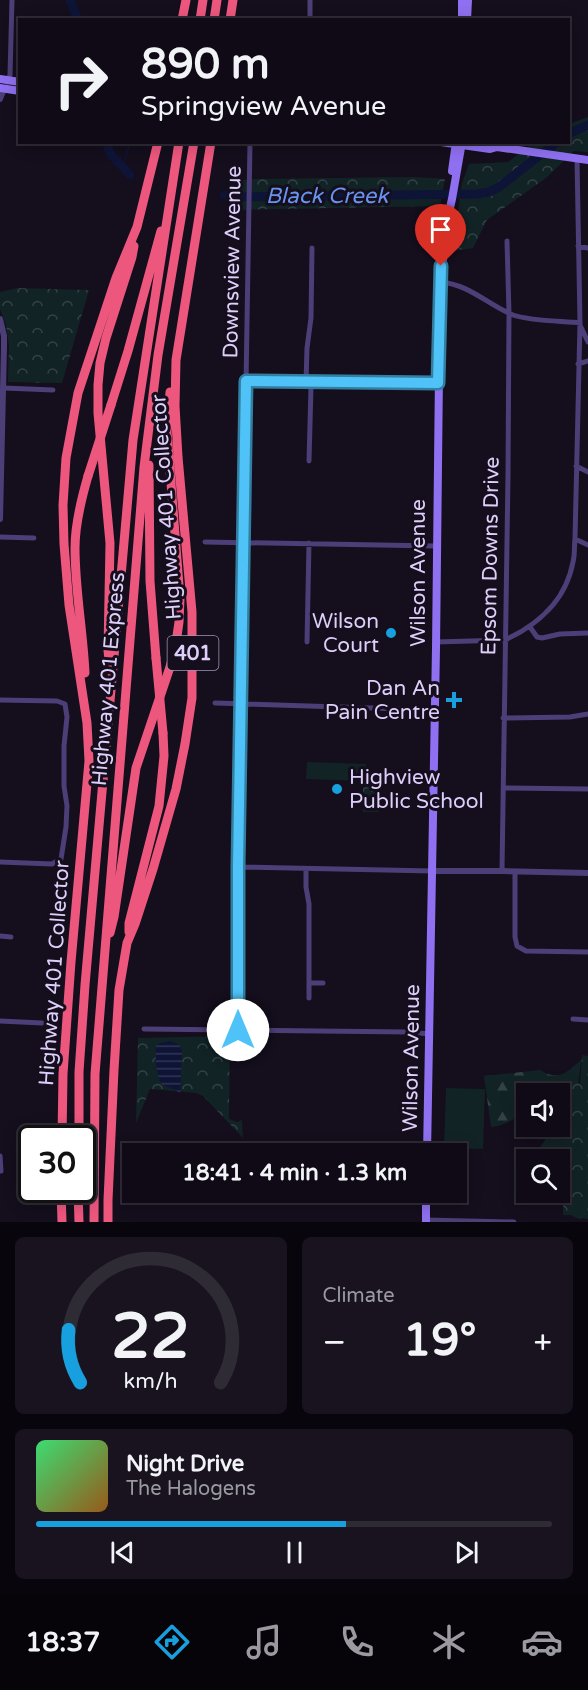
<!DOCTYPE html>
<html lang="en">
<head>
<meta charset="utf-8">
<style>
  body { margin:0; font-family:"Varela Round",sans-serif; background:#18131f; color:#f1f3f6; height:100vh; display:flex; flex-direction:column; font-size:22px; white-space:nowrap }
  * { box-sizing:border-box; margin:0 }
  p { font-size:20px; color:#9b9aa1 }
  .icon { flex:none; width:33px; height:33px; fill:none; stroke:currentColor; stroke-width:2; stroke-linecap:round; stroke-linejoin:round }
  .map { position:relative; height:1222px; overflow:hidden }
  .panel { display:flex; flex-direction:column; gap:15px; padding:15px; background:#08060c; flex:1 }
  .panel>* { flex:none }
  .hud { position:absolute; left:18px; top:18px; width:552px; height:126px; border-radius:0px; box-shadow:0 3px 15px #0003,0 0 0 2px #2f2b35; background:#0f0a16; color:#f1f3f6; overflow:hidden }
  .tools { position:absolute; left:516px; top:1083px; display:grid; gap:12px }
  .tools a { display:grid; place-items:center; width:54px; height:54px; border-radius:0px; background:#0f0a16; box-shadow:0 3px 15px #0003,0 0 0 2px #2f2b35; font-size:30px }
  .speed { position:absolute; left:18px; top:1125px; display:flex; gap:12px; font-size:30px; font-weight:700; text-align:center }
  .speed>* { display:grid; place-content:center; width:78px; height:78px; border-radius:50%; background:#0f0a16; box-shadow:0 3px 15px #0003,0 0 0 2px #2f2b35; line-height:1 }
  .speed .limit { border:3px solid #111; border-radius:9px; background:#fff; color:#111 }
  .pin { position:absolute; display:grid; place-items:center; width:51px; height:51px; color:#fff; margin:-62px -26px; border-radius:50% 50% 50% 0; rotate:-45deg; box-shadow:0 0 6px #0007 }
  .pin .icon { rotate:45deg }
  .me { position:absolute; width:66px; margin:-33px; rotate:0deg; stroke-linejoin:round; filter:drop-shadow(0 0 4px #0008) }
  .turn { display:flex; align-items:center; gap:21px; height:126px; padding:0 24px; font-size:27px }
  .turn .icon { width:78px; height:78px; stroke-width:2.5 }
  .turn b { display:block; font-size:42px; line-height:51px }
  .big { font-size:45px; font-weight:800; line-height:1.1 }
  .panel .widget { flex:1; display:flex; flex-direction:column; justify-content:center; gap:9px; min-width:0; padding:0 21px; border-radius:9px; background:#18131f }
  .panel .dial { align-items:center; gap:0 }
  .dial svg { height:156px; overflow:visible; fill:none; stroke:#2f2b35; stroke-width:7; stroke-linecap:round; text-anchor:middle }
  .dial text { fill:#f1f3f6; stroke:none }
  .song { display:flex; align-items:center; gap:18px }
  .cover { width:72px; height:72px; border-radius:9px; background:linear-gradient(135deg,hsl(140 70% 55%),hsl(30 70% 35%)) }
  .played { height:6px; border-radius:3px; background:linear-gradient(90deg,#189fdd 60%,#2f2b35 60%) }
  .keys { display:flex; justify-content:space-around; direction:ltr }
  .heat { display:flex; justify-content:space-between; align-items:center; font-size:33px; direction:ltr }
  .panel .tiles { flex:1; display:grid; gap:15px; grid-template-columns:1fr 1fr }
  .widget:last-child { grid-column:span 2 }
  .trip { position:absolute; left:122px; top:1143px; width:345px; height:60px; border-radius:0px; background:#0f0a16; box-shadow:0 3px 15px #0003,0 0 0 2px #2f2b35; font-weight:800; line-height:60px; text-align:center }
  .dock { display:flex; height:96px; justify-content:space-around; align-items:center; background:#060409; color:#9b9aa1 }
  .dock .icon { width:42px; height:42px }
  .dock .selected { color:#189fdd }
  .dock b { font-size:27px; color:#f1f3f6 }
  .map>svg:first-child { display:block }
</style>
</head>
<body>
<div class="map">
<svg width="588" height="1222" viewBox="0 0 588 1222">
  <defs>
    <pattern id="forest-firs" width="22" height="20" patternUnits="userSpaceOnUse" patternTransform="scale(1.5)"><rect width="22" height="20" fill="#122326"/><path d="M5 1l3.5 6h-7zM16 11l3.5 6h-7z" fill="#344246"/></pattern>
    <pattern id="park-crowns" width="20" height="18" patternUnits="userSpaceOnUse" patternTransform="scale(1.5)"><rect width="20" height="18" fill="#122326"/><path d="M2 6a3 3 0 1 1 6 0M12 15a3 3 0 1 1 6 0" fill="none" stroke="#344246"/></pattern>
    <pattern id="water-rules" width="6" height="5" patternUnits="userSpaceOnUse" patternTransform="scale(1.5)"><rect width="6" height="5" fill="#0e1436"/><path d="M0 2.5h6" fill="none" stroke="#313554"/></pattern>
  </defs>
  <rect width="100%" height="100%" fill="#140e1d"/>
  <path fill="#122326" d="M307 762 366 764 365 781 306 779Z
    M446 1088 485 1089 483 1149 444 1148Z"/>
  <path fill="url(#forest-firs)" d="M581 1060 578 1085 588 1124V1184L560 1166V1160L532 1159 554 1127 560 1126V1119L564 1112 562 1087H541L531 1093 526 1094C526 1097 527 1100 526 1104 524 1117 503 1126 491 1127L484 1076 540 1070C559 1082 567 1072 581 1060Z"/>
  <path fill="url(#park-crowns)" d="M588 117V152L574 151 546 178 487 220 473 248 453 251 462 183 469 164 508 162 533 143 568 142 569 124Z
    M414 177 445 179 440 206 228 210 230 181 257 179Z
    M17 288 89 290 62 383 8 382 9 346 6 325 0 309V292Z
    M363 787 379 788V812H363Z
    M230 1036 229 1119 237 1122 242 1120 243 1138 203 1096 196 1093 150 1089 136 1123 138 1038Z
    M582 1055 588 1056V1219L584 1218 580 1219 570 1215H563L565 1082 580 1083Z"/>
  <path fill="url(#water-rules)" d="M170 1041C177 1043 180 1044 182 1051L180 1094C174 1087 170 1089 163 1085 156 1080 155 1055 156 1046L160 1043Z"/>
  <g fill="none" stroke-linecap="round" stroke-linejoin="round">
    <path stroke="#0e1436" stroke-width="1.5" d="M123 168 130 142"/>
    <path stroke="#0e1436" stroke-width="9" d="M70 0 78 20
      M568 134 588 125
      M106 142 111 155 130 175
      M224 195 239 197 478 194 489 192 499 187 557 142"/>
    <path stroke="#4c3e77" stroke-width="5" d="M310 20V0
      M7 82 10 75 12 0
      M578 246 588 248
      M440 282C469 284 488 305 513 315 530 321 561 321 580 323
      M580 325 588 342
      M578 364 588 361
      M246 381 438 383
      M306 382 307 348 311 318 312 248
      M306 382 311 387 309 461
      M4 388 53 390
      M576 466 588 472
      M0 537 34 538
      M575 539 588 545
      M205 542 436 546
      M530 627 537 637 542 638 560 634 588 633
      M307 642 309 543
      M436 642 505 640C538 625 566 600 573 562 575 555 574 547 575 539L580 323 577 159
      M0 700 57 701 65 704 67 717 64 746V786L67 806 66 827 61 859 52 864 0 862
      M215 703 434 710
      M503 718 570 717 588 714
      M503 788 588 789
      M238 867 432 871
      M306 869V887L309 904V998
      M502 871 508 476 509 313 507 241
      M515 872V937L517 946 526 951 588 952
      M0 936 11 937
      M309 983H323
      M573 1019 588 1020
      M0 1021 42 1023
      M144 1029 408 1032 430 1034
      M238 1031V867L250 142
      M0 1156 1 1171
      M426 1220 514 1222"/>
    <path stroke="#4c3e77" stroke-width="6" d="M0 99 4 89
      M0 319 4 336V347L0 519
      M432 871H502L588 873"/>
    <path stroke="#8f70f0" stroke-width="8" d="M462 20V0
      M467 20 468 0
      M0 79 20 82
      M0 88 20 91
      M441 142 490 149 497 147
      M486 142 497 147 588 160
      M452 171 456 142
      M427 1154 436 648 440 282 449 212 452 199 462 142
      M426 1222V1192"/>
    <path stroke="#ed577e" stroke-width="9" d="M182 20 186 0
      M200 20 203 0
      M214 20 217 0
      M230 20 233 0
      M111 405 128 351 161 231
      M149 465 150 581 156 658
      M109 661 108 650 110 543 98 413V385L100 363 106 338 132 257 134 246
      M85 673C83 631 75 590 75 548 75 524 81 500 88 476
      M129 932V923L159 806 164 756 163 733
      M110 933 114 917 136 768 170 667 176 643 179 622 180 598 167 432 170 392
      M62 1138 63 1074 71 962 89 761 87 723 69 605 64 544 63 505 66 458 78 393 116 278 137 227 158 142
      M79 1138V1072L85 985 133 440 179 142
      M61 1190 62 1222
      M78 1190 79 1222
      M94 1222 95 1074 144 467 158 355 194 142
      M108 1222V1200L114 1070 119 990 127 943 135 924 153 869 176 789 185 744 192 698V612L178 457 175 406 176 360 211 142"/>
    <path stroke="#ed577e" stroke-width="9" d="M88 476 111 405
      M156 658 163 733"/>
  </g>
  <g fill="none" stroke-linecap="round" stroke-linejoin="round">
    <defs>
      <path id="route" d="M238 1030V867L246 381 438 383 441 266"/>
    </defs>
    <use href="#route" stroke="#337fa1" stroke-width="15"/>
    <use href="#route" stroke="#4fc3f7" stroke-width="10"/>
  </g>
  <g fill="#189fdd" stroke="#140e1d" stroke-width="2">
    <circle cx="391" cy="633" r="6"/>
    <path d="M451 691h6v6h6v6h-6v6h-6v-6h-6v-6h6z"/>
    <circle cx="337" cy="789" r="6"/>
  </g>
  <g text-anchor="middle" stroke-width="6" stroke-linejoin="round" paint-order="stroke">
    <rect fill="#140e1d" stroke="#a195b8" stroke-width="1.5" x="167.5" y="636" width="51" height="34" rx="4.5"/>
    <g font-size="20" font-weight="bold" fill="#ddcffa">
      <text x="193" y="660">401</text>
    </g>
    <g font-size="21" fill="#ddcffa" stroke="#140e1d">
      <text transform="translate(232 262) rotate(-89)" y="7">Downsview Avenue</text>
      <text transform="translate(166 507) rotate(-94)" y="7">Highway 401 Collector</text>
      <text transform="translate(490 556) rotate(-89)" y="7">Epsom Downs Drive</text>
      <text transform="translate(418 573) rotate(-90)" y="7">Wilson Avenue</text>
      <text transform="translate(108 679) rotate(-85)" y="7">Highway 401 Express</text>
      <text transform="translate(54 973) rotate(-86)" y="7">Highway 401 Collector</text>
      <text transform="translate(411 1058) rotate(-89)" y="7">Wilson Avenue</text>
    </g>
    <g font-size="21" fill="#ddcffa" stroke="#140e1d" text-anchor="end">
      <text x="379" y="628">Wilson<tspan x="379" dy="24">Court</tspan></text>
      <text x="440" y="695">Dan An<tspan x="440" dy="24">Pain Centre</tspan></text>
      <text x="349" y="784" text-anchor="start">Highview<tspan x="349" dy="24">Public School</tspan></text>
    </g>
    <g font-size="22" font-style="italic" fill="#6893ef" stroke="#140e1d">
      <text x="327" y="203">Black Creek</text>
    </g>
  </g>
</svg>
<div class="tools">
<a><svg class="icon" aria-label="sound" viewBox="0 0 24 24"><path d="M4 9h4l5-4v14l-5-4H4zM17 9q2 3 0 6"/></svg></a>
<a><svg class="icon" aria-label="search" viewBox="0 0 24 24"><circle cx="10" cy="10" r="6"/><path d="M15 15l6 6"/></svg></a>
</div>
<div class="speed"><div class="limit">30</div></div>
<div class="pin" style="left:441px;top:266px;background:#d93025"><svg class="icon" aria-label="arrive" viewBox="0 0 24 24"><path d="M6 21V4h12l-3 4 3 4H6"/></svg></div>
<svg class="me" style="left:238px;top:1030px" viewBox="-20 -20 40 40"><circle r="19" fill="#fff"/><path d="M0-13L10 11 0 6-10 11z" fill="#4fc3f7"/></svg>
<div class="trip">18:41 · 4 min · 1.3 km</div>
<div class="hud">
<div class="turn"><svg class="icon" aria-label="right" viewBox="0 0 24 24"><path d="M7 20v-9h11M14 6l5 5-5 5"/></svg><div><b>890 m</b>Springview Avenue</div></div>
</div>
</div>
<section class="panel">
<div class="tiles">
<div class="widget dial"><svg viewBox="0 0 100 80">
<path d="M14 69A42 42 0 1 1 86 69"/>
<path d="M14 69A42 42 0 0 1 8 42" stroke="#189fdd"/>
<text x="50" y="56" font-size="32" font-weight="700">22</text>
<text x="50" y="72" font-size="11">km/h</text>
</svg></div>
<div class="widget"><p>Climate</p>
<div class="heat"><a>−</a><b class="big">19°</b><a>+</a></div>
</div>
<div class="widget">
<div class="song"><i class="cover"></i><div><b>Night Drive</b><p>The Halogens</p></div></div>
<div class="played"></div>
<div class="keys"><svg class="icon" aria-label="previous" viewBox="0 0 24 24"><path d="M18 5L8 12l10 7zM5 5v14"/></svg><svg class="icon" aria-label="pause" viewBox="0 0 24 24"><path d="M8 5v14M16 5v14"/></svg><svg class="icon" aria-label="next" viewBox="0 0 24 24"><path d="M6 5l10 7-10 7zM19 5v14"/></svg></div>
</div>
</div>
</section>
<nav class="dock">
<b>18:37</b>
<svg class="icon selected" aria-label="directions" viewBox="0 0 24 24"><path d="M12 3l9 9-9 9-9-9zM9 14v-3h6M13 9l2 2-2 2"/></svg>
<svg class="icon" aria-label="music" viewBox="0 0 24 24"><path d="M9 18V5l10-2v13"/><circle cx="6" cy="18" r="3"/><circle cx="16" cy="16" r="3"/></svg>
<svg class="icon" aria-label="phone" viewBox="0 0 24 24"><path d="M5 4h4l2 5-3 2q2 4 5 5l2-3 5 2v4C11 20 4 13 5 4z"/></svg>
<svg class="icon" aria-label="climate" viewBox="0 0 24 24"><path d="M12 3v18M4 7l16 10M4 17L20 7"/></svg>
<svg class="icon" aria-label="car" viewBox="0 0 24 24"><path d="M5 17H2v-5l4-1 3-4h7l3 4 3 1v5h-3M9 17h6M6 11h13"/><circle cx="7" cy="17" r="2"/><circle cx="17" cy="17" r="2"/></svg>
</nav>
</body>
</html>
